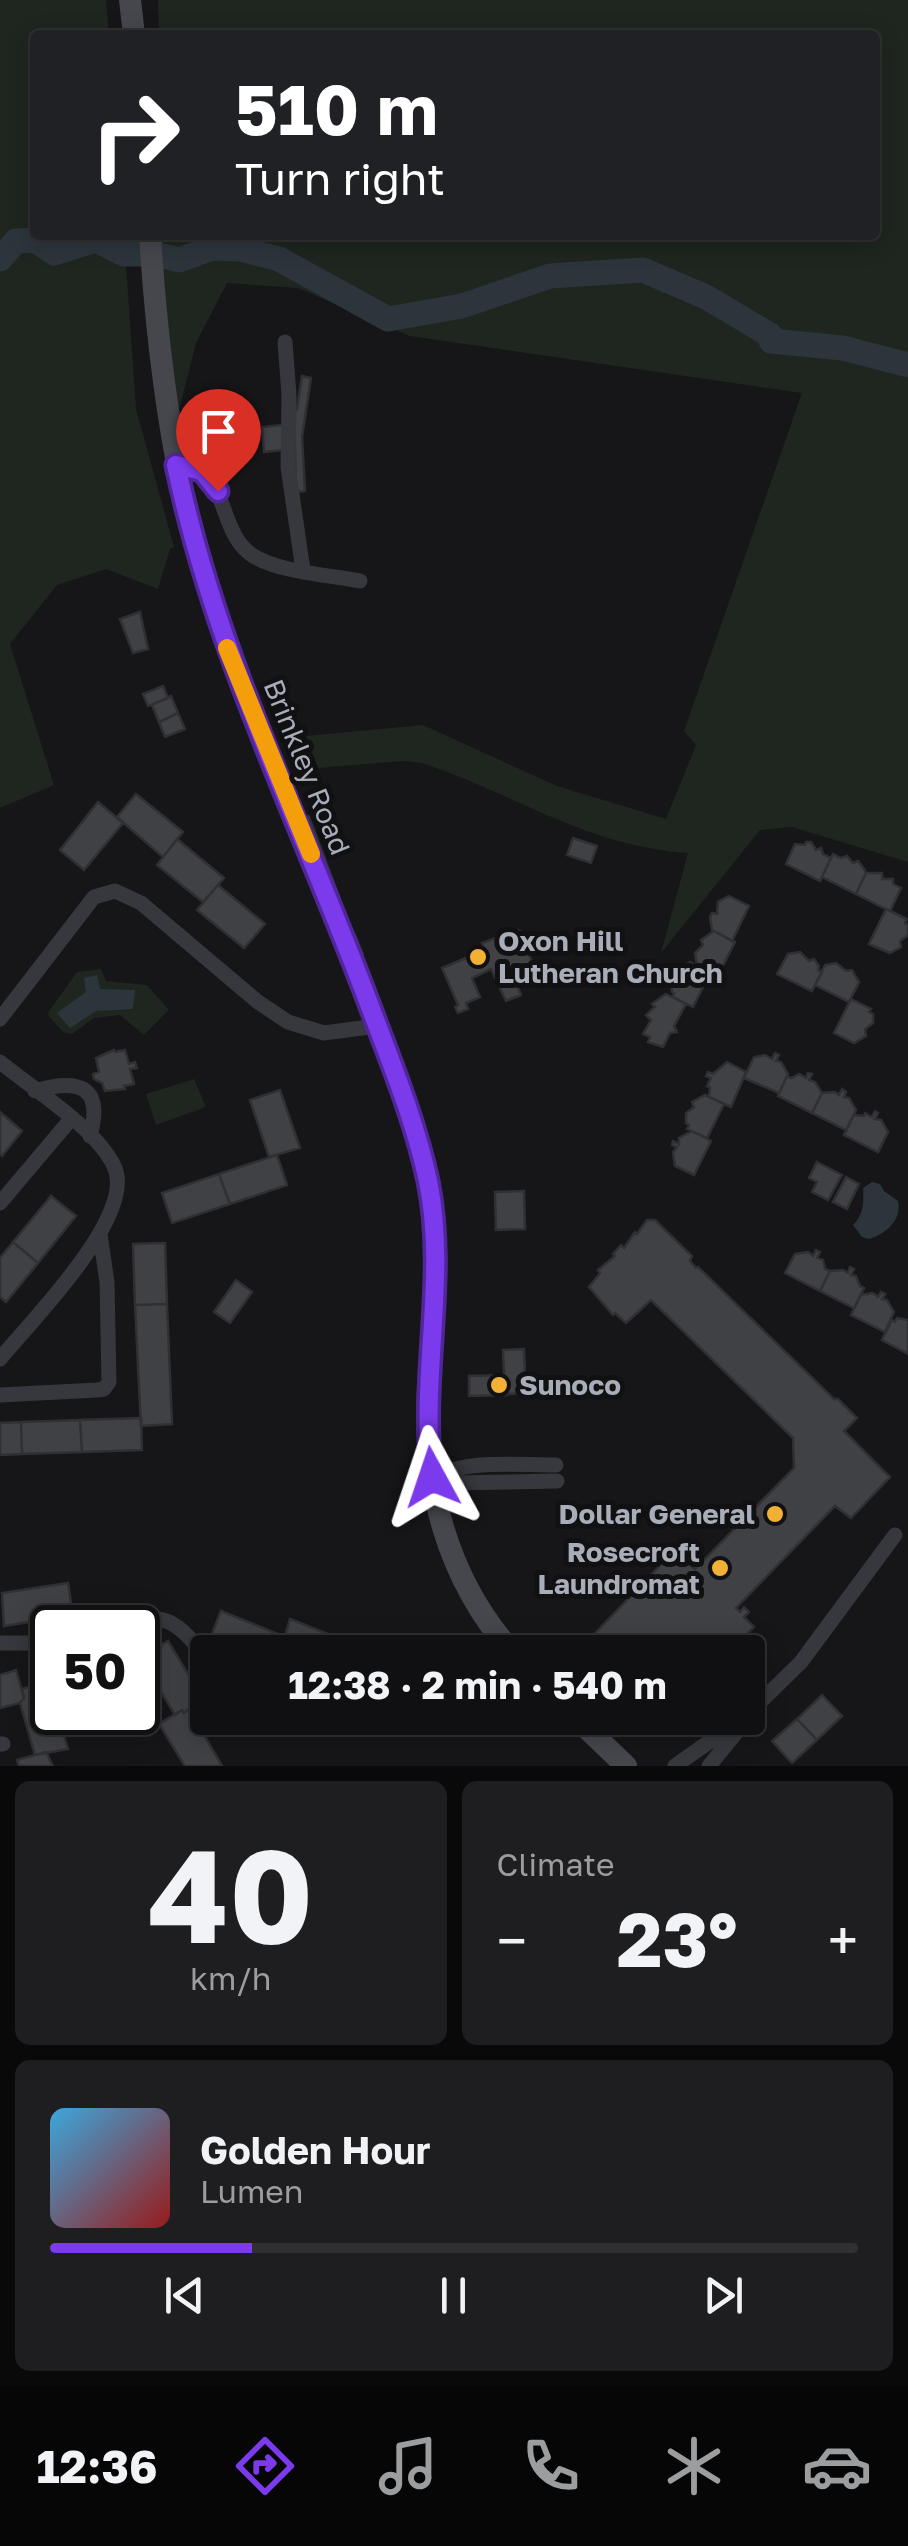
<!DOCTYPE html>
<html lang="en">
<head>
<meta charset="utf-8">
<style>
  body { margin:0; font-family:"Golos Text",sans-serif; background:#1e1e20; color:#f1f3f6; height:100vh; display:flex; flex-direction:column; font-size:38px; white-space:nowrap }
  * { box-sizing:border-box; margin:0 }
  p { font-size:32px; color:#9c9d9f }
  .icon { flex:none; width:55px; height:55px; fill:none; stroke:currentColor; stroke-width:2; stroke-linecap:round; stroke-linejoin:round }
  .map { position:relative; height:1766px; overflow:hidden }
  .drawer { display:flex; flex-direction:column; gap:15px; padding:15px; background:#09090a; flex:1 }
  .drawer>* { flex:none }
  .top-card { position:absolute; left:30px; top:30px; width:850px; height:210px; border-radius:10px; box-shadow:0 5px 25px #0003,0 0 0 2px #303032; background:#202124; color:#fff; overflow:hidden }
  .speed { position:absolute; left:30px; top:1605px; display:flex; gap:20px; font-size:50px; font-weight:700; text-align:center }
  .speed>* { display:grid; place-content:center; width:130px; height:130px; border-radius:50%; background:#101012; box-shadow:0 5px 25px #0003,0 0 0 2px #303032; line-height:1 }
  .speed .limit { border:5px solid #111; border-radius:15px; background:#fff; color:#111 }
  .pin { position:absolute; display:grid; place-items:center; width:85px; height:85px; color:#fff; margin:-102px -42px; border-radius:50% 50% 50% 0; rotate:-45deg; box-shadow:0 0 10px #0007 }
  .pin .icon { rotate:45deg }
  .me { position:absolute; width:110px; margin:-55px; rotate:355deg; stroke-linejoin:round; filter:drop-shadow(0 0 8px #0008) }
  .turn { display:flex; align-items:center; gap:35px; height:210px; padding:0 40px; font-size:45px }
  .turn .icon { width:130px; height:130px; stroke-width:2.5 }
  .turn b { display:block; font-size:70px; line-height:85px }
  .big { font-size:75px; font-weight:700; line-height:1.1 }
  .drawer .card { flex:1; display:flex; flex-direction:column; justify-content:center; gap:15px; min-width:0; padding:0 35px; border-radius:15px; background:#1e1e20 }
  .drawer .dial { align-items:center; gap:0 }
  .dial b { font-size:130px; line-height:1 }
  .song { display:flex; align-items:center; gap:30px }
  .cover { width:120px; height:120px; border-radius:15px; background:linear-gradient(135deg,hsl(200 70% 55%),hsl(0 70% 35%)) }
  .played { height:10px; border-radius:5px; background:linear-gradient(90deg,#7c3aed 25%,#303032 25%) }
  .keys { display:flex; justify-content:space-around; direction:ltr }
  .heat { display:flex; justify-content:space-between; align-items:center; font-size:55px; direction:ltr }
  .drawer .tiles { flex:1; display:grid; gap:15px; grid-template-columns:1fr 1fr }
  .card:last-child { grid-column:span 2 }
  .trip { position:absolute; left:190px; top:1635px; width:575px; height:100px; border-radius:10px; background:#101012; box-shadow:0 5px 25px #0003,0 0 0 2px #303032; font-weight:700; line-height:100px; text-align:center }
  .tabs { display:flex; height:160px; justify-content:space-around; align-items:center; background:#060607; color:#9c9d9f }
  .tabs .icon { width:70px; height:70px }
  .tabs .current { color:#7c3aed }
  .tabs b { font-size:45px; color:#f1f3f6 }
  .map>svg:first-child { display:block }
</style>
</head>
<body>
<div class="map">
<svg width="908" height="1766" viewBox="0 0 908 1766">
  <rect width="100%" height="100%" fill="#161618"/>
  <path fill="#1e261f" d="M0 0H106L109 35H35V235H124L136 409 174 547 170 549 158 589 106 569 57 585 10 644 54 785 0 808Z
    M158 0H908V862L792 827 760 830 661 953 688 853C585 846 516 794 422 763L402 761 318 768 306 736 423 725 557 786 666 819 696 745 684 731 802 393 410 336 298 288 227 283 196 343 176 422 160 235H875V35H159Z
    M101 969 106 981 147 985 169 1010 144 1035 120 1015 94 1018 72 1034 63 1032 47 1014 77 972Z
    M194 1079 206 1107 156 1125 146 1094Z"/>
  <path fill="#2c353c" d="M97 975 100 989 135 990 133 1009 96 1011 70 1028 57 1013 86 992 84 978Z
    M872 1182 880 1184 884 1191 898 1201C902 1220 886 1234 869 1239L862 1237 853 1225C864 1214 864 1202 863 1188Z"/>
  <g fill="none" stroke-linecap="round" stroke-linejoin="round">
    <path stroke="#2c353c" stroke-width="4" d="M308 817 339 899
      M354 935 362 954"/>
    <path stroke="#2c353c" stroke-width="25" d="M0 259 16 241 35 240 54 253 96 240 124 254H156L179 260 212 248 240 249 279 259 388 319 462 306 550 276 643 270 706 297 770 335 771 341 843 348 908 365"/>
  </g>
  <path fill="#404145" stroke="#303034" stroke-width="2.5" d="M302 376 311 378 302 437 305 491 296 492 294 412 297 409Z
    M282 425 284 450 264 452 262 427Z
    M140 612 148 649 133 653 120 619Z
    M163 686 168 698 148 706 143 694Z
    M171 696 178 713 159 722 152 705Z
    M178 713 185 729 165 737 159 722Z
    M136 794 183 832 163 857 117 817Z
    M98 802 123 823 84 870 60 850Z
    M573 838 597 846 591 863 567 855Z
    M177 839 224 878 203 902 157 865Z
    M806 842H811L816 850 821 848 823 854 831 858 820 881 786 864 795 844 805 845Z
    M833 854 841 858 847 856 853 863 858 861 864 869 866 873 856 894 822 877Z
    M866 873H882V879H893V884L901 888 890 911 856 894Z
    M218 885 265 924 244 948 197 910Z
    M729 896 749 906 732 941 712 930 710 917 712 913 717 914 718 902Z
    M886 909 907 919 905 923 908 925V935L900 941 901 947 890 953 869 944Z
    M518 930 520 931 519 945 524 943 537 973 516 982 521 995 506 1001 491 969 472 978 480 997 466 1003 468 1009 458 1013 455 1007 458 1005 442 968 485 950 482 943Z
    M714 931 735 942 717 977 697 966 695 953 703 945 701 940Z
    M800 952 809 961 814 959 819 966 818 970 822 972 812 991 777 974 788 954Z
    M690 962 710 973 693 1007 673 997 674 993 672 992 671 983 679 976 678 970Z
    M836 963 846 971 852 970 859 982 849 1002 815 985 825 965Z
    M666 994 686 1004 674 1026 677 1032 670 1033 663 1047 648 1042 650 1037 643 1034 651 1020 646 1015 655 1007 652 1004Z
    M851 999 871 1009 869 1012 873 1014V1023L865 1029 866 1036 854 1043 834 1033Z
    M114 1050 115 1052 125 1050 129 1064 135 1062 137 1068 130 1069 134 1084 124 1086 125 1089 105 1091 102 1083 94 1079 93 1074 99 1072 96 1058Z
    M775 1053 779 1055 776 1061 781 1062 788 1074 779 1093 744 1078 754 1057 765 1055 772 1059Z
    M727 1062 746 1072 731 1107 709 1097 710 1087 707 1086 711 1078 706 1076 708 1072 713 1074Z
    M808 1073 812 1074 809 1080 815 1082 822 1093 812 1113 778 1096 787 1076 791 1078 799 1074 806 1078Z
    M842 1089 846 1092 844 1097 849 1098 856 1110 846 1130 812 1113 822 1093 835 1092 839 1095Z
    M280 1090 300 1148 269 1157 250 1100Z
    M705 1095 724 1104 707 1138 687 1129 689 1125 686 1123V1113L694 1107 692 1102Z
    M875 1111 878 1113 875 1119 881 1120 888 1132 878 1152 844 1135 854 1115 864 1116 865 1113 872 1117Z
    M0 1112 22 1131 2 1156 0 1154Z
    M692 1131 711 1141 694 1175 675 1166 673 1152 677 1147 672 1145 673 1141 679 1144V1138Z
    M277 1155 287 1185 230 1204 219 1174Z
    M817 1162 842 1175 828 1200 812 1192 817 1182 809 1178Z
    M219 1174 230 1204 172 1223 162 1193Z
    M846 1177 859 1184 847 1209 833 1202Z
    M524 1191 525 1229 496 1230 495 1192Z
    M51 1196 76 1216 38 1263 13 1242Z
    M647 1220H655L692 1256 690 1261 696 1268 698 1267 834 1399H838L857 1418 844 1431 890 1477 851 1518 835 1506 736 1608 740 1612 744 1607 749 1612 744 1617 754 1627 742 1639 747 1647 736 1652 727 1647 721 1652H584L580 1649 673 1552 695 1569 794 1468 793 1438 651 1300 626 1323 615 1313 613 1315 589 1287 600 1273 598 1270 615 1256 613 1254 621 1245 624 1248 635 1232 637 1234Z
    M13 1242 38 1263 6 1302 0 1297V1258Z
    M165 1243 167 1304 135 1305 133 1244Z
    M816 1250 820 1252 817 1258 823 1260 825 1269 830 1271 820 1291 785 1273 795 1254 808 1252 813 1256Z
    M850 1267 854 1269 851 1275 856 1276 860 1286 864 1288 854 1308 820 1291 830 1271 843 1270 848 1273Z
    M236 1280 252 1292 230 1323 214 1312Z
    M881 1292 885 1294 882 1299 887 1300 894 1312 885 1332 851 1315 861 1295 873 1293 878 1297Z
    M167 1304 172 1424 141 1426 135 1305Z
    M897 1318 908 1320V1354L882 1340 892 1320 895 1322Z
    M524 1349 525 1374 531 1373 532 1393 505 1394 503 1350Z
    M504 1375 507 1395 469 1396V1376Z
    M141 1418 142 1450 82 1452 80 1420Z
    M80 1420 82 1452 22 1454 21 1422Z
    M21 1422 22 1454 0 1455V1423Z
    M68 1583 73 1615 4 1626 2 1593Z
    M221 1611 283 1636 280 1652H237L209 1641Z
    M290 1619 356 1645 353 1652 281 1650Z
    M168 1641 204 1700 184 1713 182 1710 175 1715 140 1657Z
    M16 1670 24 1698 20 1703 0 1708V1675Z
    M48 1681 52 1712H57L68 1749 35 1755 20 1703 24 1698 22 1689Z
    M822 1695 842 1716 817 1740 797 1719Z
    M189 1709 221 1764 222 1766H185L159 1724 182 1710 184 1713Z
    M797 1719 817 1740 792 1763 772 1741Z
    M46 1752 53 1766H19L17 1760Z"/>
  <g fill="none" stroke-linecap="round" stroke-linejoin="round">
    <path stroke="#37383d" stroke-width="15" d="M285 342 289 395 288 467 303 570
      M176 465C231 465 215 530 252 555 277 572 330 575 360 581
      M0 1019 94 897 115 891 141 903 258 1002 288 1022 324 1033 377 1026
      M0 1062C33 1089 96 1128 114 1166 138 1215 30 1322 0 1359
      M35 1091C79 1078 104 1086 90 1136
      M0 1203 71 1119
      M0 1395 97 1390 104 1389 109 1382 107 1282 100 1234
      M432 1477 453 1483 557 1481
      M432 1477C472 1459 513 1465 556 1465
      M115 1628C164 1607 177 1622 208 1659
      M0 1643H52
      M469 1652 496 1634
      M748 1714 801 1662 895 1535
      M0 1744H3
      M675 1766 743 1718
      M709 1766 744 1723"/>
    <path stroke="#45474d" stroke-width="22" d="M130 0 134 35
      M150 235C159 379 179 519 230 655 274 776 327 892 372 1013 393 1068 417 1126 428 1184 441 1252 432 1319 428 1387 422 1484 447 1579 512 1652
      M576 1718 626 1766"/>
  </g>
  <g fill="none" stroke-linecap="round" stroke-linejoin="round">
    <defs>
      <path id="route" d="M218 491 202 471 176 465C215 652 301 823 368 1001 390 1060 415 1120 428 1181 448 1279 419 1378 432 1477"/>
    </defs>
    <use href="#route" stroke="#51269a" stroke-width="25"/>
    <use href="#route" stroke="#7c3aed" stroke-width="18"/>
    <path stroke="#f59e0b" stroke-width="18" d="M227 648 311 854"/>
  </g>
  <g fill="#f2b134" stroke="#111113" stroke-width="4">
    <circle cx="478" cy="957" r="10"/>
    <circle cx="499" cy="1385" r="10"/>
    <circle cx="775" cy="1514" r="10"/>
    <circle cx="720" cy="1568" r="10"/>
  </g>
  <g text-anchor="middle" stroke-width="10" stroke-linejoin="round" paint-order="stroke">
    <g font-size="28" fill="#a8adb8" stroke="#111113">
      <text transform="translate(307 767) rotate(68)" y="10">Brinkley Road</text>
    </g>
    <g font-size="28" font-weight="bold" fill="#a8adb8" stroke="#111113" text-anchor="start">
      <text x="498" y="951">Oxon Hill<tspan x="498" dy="32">Lutheran Church</tspan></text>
      <text x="519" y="1395">Sunoco</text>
      <text x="755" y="1524" text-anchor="end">Dollar General</text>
      <text x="700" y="1562" text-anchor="end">Rosecroft<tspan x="700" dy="32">Laundromat</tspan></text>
    </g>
  </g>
</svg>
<div class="speed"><div class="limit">50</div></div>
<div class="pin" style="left:218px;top:491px;background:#d93025"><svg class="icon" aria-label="arrive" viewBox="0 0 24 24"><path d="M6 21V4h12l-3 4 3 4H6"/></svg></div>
<svg class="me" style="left:432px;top:1477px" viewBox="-20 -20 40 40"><path d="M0-17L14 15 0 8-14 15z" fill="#7c3aed" stroke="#fff" stroke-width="4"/></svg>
<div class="trip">12:38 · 2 min · 540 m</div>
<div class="top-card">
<div class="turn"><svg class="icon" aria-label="right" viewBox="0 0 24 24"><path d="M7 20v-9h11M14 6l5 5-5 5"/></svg><div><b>510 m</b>Turn right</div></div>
</div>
</div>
<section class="drawer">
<div class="tiles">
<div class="card dial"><b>40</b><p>km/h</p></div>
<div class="card"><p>Climate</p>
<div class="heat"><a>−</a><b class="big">23°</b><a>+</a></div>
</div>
<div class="card">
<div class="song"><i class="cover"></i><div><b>Golden Hour</b><p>Lumen</p></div></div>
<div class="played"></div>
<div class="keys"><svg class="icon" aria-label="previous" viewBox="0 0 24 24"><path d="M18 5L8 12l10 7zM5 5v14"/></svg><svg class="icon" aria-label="pause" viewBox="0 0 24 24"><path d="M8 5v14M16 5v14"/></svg><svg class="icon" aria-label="next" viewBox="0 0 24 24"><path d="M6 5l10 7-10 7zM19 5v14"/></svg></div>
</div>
</div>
</section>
<nav class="tabs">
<b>12:36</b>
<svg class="icon current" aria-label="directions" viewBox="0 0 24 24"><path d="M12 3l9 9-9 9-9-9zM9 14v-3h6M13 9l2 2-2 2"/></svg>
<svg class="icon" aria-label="music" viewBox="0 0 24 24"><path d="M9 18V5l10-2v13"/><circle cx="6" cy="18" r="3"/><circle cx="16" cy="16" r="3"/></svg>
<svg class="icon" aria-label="phone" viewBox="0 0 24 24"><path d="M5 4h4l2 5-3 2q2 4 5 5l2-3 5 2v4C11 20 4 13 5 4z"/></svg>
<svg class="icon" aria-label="climate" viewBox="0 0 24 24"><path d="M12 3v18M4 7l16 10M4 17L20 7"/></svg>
<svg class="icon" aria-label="car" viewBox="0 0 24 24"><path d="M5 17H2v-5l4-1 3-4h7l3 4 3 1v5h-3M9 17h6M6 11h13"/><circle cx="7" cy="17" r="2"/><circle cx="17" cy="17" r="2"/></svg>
</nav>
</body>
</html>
